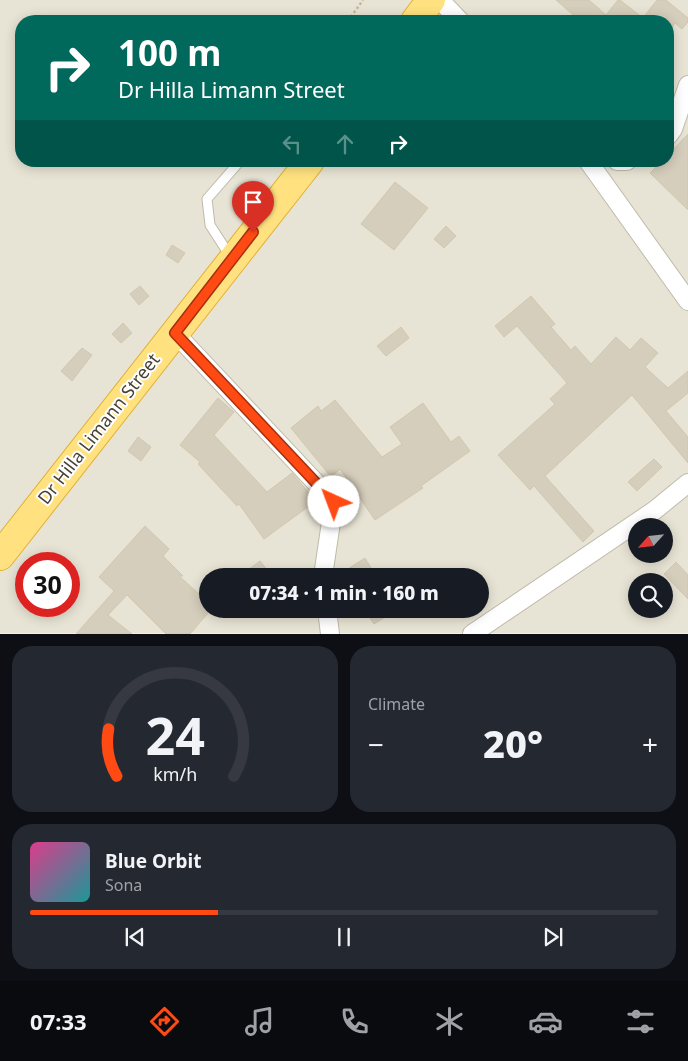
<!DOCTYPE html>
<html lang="en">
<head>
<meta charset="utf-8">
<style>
  body { margin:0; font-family:"Noto Sans",sans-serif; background:#242831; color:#f1f3f6; height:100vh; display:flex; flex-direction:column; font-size:19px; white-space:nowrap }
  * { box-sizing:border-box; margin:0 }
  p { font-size:16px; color:#9ea1a6 }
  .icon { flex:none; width:28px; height:28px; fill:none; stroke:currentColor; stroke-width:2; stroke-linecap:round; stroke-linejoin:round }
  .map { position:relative; height:634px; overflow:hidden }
  .drawer { display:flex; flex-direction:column; gap:12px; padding:12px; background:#0d0f14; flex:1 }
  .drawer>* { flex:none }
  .guide { position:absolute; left:15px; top:15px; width:659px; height:152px; border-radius:20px; box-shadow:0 2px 12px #0003; background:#00695c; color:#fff; overflow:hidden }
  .needle { width:32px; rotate:243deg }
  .buttons { position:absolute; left:628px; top:518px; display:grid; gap:10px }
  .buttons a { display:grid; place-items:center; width:45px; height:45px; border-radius:50%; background:#171b24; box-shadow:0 2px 12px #0003; font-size:25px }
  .speed { position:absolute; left:15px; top:552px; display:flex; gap:10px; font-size:25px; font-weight:700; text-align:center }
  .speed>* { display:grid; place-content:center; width:65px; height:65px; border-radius:50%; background:#171b24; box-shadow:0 2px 12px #0003; line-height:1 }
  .speed .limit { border:8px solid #d22; background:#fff; color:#111 }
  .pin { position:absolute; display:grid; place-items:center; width:42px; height:42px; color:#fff; margin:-51px -21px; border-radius:50% 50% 50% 0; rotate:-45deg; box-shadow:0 0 5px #0007 }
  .pin .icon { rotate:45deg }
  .me { position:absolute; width:55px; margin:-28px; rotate:317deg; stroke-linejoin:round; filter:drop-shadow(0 0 4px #0008) }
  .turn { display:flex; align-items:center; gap:18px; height:105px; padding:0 20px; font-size:22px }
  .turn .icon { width:65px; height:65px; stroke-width:2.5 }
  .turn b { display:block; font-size:35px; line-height:42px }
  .lanes { display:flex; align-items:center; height:48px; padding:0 20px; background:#0003; justify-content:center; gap:25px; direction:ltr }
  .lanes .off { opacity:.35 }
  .big { font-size:38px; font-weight:800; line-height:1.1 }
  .drawer .widget { flex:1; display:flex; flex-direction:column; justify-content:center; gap:8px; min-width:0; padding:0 18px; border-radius:20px; background:#242831 }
  .drawer .dial { align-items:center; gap:0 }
  .dial svg { height:130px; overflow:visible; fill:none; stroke:#363941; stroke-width:7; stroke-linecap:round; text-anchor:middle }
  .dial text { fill:#f1f3f6; stroke:none }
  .song { display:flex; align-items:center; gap:15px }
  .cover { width:60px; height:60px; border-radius:8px; background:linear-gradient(135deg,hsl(330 70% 55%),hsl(180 70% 35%)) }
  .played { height:5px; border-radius:2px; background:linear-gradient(90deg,#ff4a14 30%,#363941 30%) }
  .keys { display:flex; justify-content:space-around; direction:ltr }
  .heat { display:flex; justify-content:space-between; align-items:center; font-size:28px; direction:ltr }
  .drawer .tiles { flex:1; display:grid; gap:12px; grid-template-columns:1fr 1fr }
  .widget:last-child { grid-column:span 2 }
  .trip { position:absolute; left:199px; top:568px; width:290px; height:50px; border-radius:25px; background:#171b24; box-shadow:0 2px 12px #0003; font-weight:800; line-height:50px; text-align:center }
  .tab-bar { display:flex; height:80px; justify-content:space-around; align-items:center; background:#090b0e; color:#9ea1a6 }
  .tab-bar .icon { width:35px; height:35px }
  .tab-bar .selected { color:#ff4a14 }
  .tab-bar b { font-size:22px; color:#f1f3f6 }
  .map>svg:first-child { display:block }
</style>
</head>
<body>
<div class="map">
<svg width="688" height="634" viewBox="0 0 688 634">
  <rect width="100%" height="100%" fill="#f4f1e7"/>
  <path fill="#e8e4d5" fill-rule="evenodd" d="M0 0H688V633H0ZM21 21H668V161H21ZM636 526H664V554H636ZM26 564H69V606H26ZM208 576H480V609H208ZM636 581H664V609H636Z"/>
  <path fill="#d6cebc" stroke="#d1c7af" d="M556 0H589L606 15 618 0H620L643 18 657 0H666L688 18V22L682 29 675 23 668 33V21H580Z
    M688 134V210L650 173 662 161H668V155Z
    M395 182 428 208 394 250 361 224Z
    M446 226 456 236 444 248 434 239Z
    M172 245 185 253 178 263 166 255Z
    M140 286 149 296 139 305 130 294Z
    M531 296 555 324 551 327 571 350 575 346 591 364 616 337 630 350 641 338 658 353 645 367 668 388 688 371V393L666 411 688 437V463L632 395 545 476 594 531 583 542 534 486 530 490 498 455 555 404 550 399 567 383 517 326 504 337 495 326Z
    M123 323 132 333 121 343 112 334Z
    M401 327 409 338 386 356 377 346Z
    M82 348 92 355 72 381 61 371Z
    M218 398 234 412 214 435 267 492 292 473 316 501 264 539 239 504 237 506 198 464 200 462 180 445Z
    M335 400 382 457 402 444 390 427 423 403 451 442 459 436 470 451 421 486 423 488 375 520 340 469 331 477 291 428 318 406 321 411Z
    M138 437 151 447 141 461 128 451Z
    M654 459 662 467 637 491 628 482Z
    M145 526 169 549 163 556 183 576H179L208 602V613L190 634H166L127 595 108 615 132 634H76L114 591 99 577Z
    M365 558 376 576H337Z
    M260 561 272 576H240Z
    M676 562 688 575V599L664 574Z
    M364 609H398L374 624Z"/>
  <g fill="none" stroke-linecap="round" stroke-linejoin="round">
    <defs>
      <path id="service" d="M230 256 210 225 207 199 240 161"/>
      <path id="minor" d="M440 0 460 21
        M668 136 673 129 688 85
        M588 161 688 301
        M617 161H627
        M175 333 334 502 323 576
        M327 609 330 634
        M472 634 655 510 688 483"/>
      <path id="trunk" d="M415 21 431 0
        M0 556 310 161"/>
    </defs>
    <use href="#service" stroke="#c0baaa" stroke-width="11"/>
    <use href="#minor" stroke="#c0baaa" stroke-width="20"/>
    <use href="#trunk" stroke="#e2b033" stroke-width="30"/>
    <path stroke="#c2b79a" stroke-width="2.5" stroke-dasharray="2.5 2.5" stroke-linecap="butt" d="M348 21 363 0"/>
    <use href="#service" stroke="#fff" stroke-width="9"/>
    <use href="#minor" stroke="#fff" stroke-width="18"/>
    <use href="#trunk" stroke="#ffe27f" stroke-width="28"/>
  </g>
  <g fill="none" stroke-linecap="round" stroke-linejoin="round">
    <defs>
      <path id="route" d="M253 232 175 333 334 502"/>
    </defs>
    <use href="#route" stroke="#a6300d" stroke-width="12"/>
    <use href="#route" stroke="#ff4a14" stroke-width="9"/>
  </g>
  <g text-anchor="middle" stroke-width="4" stroke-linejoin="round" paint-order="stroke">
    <g font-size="18" fill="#484236" stroke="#fff">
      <text transform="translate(99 429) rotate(-52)" y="6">Dr Hilla Limann Street</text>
    </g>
  </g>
</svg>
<div class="buttons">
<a><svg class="needle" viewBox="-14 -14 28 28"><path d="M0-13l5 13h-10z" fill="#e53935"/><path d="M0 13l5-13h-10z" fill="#9ea1a6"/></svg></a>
<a><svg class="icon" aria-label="search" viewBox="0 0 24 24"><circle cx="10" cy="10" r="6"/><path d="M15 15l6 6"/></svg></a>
</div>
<div class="speed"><div class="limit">30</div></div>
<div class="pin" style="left:253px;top:232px;background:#d93025"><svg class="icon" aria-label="arrive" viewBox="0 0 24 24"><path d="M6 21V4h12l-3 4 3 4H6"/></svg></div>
<svg class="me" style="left:334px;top:502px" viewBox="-20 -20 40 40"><circle r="19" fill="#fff"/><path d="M0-13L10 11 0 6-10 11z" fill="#ff4a14"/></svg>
<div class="trip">07:34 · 1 min · 160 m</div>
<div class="guide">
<div class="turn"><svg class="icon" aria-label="right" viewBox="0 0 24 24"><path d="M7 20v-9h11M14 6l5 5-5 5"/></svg><div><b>100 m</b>Dr Hilla Limann Street</div></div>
<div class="lanes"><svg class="icon off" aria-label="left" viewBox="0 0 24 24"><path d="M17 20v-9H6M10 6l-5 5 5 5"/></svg><svg class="icon off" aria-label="ahead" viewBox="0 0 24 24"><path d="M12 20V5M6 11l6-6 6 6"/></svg><svg class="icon" aria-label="right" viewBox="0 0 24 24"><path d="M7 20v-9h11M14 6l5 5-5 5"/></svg></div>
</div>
</div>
<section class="drawer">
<div class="tiles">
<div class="widget dial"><svg viewBox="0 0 100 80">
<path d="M14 69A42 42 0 1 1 86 69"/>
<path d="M14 69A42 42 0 0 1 9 40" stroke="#ff4a14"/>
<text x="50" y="56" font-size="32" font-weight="700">24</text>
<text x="50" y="72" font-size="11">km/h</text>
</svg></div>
<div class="widget"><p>Climate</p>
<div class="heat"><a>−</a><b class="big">20°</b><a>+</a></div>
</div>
<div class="widget">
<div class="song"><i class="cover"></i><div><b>Blue Orbit</b><p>Sona</p></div></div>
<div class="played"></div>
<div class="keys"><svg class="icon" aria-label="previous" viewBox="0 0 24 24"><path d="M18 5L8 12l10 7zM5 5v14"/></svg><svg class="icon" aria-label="pause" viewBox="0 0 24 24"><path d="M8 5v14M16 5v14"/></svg><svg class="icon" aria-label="next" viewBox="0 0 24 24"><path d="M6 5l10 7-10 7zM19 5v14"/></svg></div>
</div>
</div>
</section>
<nav class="tab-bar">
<b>07:33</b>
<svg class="icon selected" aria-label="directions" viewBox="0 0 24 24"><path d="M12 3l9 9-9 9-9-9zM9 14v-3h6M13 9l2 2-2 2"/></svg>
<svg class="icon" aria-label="music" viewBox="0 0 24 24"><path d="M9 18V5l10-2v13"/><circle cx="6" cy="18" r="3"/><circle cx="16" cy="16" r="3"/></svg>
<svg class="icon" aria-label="phone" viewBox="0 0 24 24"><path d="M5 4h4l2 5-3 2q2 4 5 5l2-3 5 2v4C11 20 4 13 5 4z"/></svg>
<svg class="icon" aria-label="climate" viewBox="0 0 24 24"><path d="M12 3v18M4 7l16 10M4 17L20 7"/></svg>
<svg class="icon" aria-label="car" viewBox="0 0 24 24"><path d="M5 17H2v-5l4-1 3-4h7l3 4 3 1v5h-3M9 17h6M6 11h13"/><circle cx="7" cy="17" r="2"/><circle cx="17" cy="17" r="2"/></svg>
<svg class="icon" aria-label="filters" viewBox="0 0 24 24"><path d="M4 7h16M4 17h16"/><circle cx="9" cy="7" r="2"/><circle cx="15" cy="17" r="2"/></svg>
</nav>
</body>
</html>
